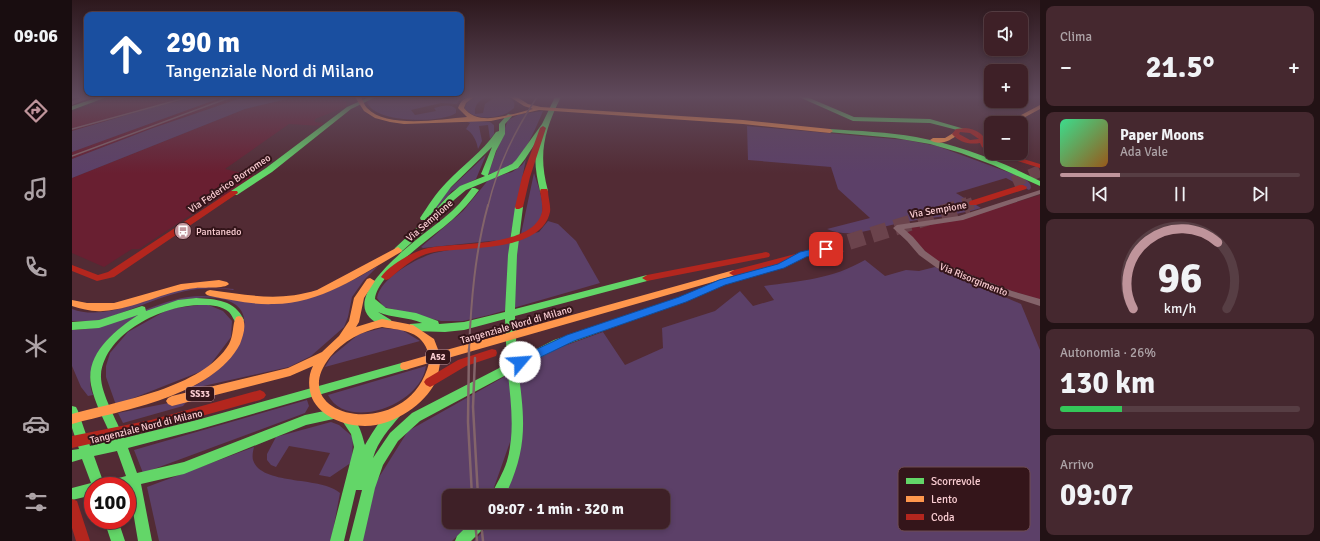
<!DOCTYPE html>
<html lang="it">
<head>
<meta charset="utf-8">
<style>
  body { margin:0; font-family:Signika,sans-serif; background:#45282f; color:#f1f3f6; height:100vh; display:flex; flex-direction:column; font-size:15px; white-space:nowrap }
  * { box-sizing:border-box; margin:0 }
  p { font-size:13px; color:#ada3a7 }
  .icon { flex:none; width:22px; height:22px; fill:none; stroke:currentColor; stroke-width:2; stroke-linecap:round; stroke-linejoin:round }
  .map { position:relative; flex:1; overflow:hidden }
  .side { display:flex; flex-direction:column; gap:6px; padding:6px; background:#221215; width:280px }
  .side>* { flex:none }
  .guide { position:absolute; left:12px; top:12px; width:380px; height:84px; border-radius:8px; box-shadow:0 2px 6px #0003,0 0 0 1px #573e44; background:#1a4fa0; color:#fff; overflow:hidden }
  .tools { position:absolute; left:912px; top:12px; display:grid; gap:8px }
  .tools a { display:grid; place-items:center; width:44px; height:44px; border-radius:8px; background:#3e2027; box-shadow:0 2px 6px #0003,0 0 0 1px #573e44; font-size:20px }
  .speed { position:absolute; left:12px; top:477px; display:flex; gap:8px; font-size:20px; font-weight:700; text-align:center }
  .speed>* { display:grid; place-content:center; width:52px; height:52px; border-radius:50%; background:#3e2027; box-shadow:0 2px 6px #0003,0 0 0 1px #573e44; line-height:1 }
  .speed .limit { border:6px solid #d22; background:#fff; color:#111 }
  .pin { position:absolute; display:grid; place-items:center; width:34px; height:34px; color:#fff; margin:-17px; border-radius:8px; box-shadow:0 2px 6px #0006 }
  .me { position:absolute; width:44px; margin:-22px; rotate:63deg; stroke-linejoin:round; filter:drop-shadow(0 0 3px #0008) }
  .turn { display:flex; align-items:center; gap:14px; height:84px; padding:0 16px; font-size:18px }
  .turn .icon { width:52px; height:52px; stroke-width:2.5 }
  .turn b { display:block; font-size:28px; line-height:34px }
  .big { font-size:30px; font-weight:700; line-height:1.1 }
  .side .card { flex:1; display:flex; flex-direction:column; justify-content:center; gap:6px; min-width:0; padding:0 14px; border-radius:8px; background:#45282f }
  .side .dial { align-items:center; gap:0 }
  .dial svg { height:104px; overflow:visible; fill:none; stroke:#573e44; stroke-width:7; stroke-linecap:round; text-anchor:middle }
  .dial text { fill:#f1f3f6; stroke:none }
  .song { display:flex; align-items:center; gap:12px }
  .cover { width:48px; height:48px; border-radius:6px; background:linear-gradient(135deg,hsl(150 70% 55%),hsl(30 70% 35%)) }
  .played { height:4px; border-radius:2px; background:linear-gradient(90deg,#bf949b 25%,#573e44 25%) }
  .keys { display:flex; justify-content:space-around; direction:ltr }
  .heat { display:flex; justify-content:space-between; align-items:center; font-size:22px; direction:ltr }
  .charge { height:6px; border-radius:3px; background:linear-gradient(90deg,#34c759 26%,#573e44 0) }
  .trip { position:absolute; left:370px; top:489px; width:228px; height:40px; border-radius:8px; background:#3e2027; box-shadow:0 2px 6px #0003,0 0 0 1px #573e44; font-weight:700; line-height:40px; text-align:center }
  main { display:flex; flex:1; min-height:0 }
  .tab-bar { display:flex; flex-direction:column; width:72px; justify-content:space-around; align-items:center; background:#190d10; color:#ada3a7 }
  .tab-bar .icon { width:28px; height:28px }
  .tab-bar .active { color:#bf949b }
  .tab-bar b { font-size:18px; color:#f1f3f6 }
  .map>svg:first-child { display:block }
</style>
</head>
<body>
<main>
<nav class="tab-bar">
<b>09:06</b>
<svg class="icon active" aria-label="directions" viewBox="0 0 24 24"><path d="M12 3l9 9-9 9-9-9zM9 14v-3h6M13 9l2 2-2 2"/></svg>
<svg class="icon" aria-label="music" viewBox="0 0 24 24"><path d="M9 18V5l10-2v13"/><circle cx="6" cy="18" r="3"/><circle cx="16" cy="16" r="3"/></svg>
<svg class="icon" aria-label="phone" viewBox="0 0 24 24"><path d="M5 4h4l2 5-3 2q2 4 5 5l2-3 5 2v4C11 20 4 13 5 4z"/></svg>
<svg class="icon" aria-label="climate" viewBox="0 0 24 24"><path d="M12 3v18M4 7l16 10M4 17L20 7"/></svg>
<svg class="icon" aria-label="car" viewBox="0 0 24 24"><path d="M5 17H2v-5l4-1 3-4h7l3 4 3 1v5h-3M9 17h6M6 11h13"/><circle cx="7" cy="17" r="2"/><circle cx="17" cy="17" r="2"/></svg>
<svg class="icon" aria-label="filters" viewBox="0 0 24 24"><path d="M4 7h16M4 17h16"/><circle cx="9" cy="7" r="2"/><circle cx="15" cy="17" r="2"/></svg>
</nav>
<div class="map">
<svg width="968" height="541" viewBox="0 0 968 541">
  <rect width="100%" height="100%" fill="#522b34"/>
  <path fill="#691f31" d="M43 97H123L82 107 0 131V112Z
    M151 97H172L81 128 0 159V152Z
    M223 97H265L275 102 274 107 243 119V122L252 123 249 126 217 124 153 169 183 176 152 197H146L67 249H60L32 267 0 253V178L173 109Z
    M968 195V300L898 277 862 260 833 230 841 226 899 216Z"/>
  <path fill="#5c4068" d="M123 97H151L0 152V131L82 107Z
    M172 97H223L173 109 0 178V159L81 128Z
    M306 97H389L385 104 369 103 339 110 343 115 364 111 362 108C370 106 378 103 384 109V113C369 124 299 123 295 101Z
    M406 97H414C407 101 402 105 403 114L411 113 413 104 422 98 420 97C428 97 445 95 442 108 433 117 414 120 401 115 399 114 396 111 393 109 393 102 399 99 406 97Z
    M471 111C464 128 452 157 437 167 431 171 422 173 416 174L436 120 448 114Z
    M391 120 418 122 422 125V134L418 139 416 125 407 126 410 141 406 149C405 141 400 132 394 129L398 123Z
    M675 126 834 140 865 146 944 175C950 178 959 180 959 188L957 190 934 178 884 193 909 208C883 216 860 217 834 222 807 226 781 240 755 229L798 218 766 189 759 167 676 160Z
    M414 155 404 179 380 191 355 219 369 197Z
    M454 159 438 239 351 248 349 247 391 211 417 179 440 172 450 165Z
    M462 173C467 190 478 212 463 226 459 230 453 232 449 234Z
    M476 221 486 224 504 241 528 283 417 315 391 321H369L312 307 305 298C308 278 345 258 362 253L467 232Z
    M793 260 813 276 834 270 847 271 863 267 949 304 968 350V541H402L419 522H591V496H436L438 442 419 496H377V522H400L380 541H290L304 482 336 431 478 351 531 332 553 365 591 348 590 328 643 311 668 291 681 306 702 300 692 286C729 281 760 279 793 260Z
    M306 266 292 280 280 297 276 317 272 327 239 356 217 367 118 389V388C140 377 160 361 169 338 197 268 45 297 22 362 18 373 16 383 21 395L16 396 9 387 0 366V330C42 330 76 303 116 297 140 293 162 301 186 303 230 307 269 288 306 266Z
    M133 287 162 289 161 290C111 282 77 305 32 319L22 321H0V309C29 320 63 303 90 295 104 290 118 288 133 287Z
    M134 304 151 311 160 321 159 337 135 369 44 405 34 377V366L38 353 56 332 97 309Z
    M310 328 330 330 348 341 253 367 259 357 287 334Z
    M354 366C349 405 275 432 256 395Z
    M117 399 111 406 51 423 46 413Z
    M235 400 237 406 233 413 71 473 62 450Z
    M259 422 267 425 281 437 280 462 258 477 247 475 258 453 217 446 204 467 199 465 195 460V454L204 437Z
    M182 447C181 451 180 456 181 460 189 486 250 476 268 493L259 541H87L75 487Z"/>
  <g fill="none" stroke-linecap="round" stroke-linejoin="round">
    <path stroke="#6b434c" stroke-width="12" stroke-dasharray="12 6" stroke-linecap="butt" d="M941 182 968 171
      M893 206 901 203"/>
    <path stroke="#6b434c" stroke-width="16" stroke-dasharray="16 8" stroke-linecap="butt" d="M754 249 896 205"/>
    <path fill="#84636a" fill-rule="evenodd" d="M12 97H20L0 105V101Z
      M968 190V194L891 220 832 229 841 237 853 251 871 264 940 291 968 299V306L934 295 865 268 847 255 835 241 821 228 825 225 887 216Z"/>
    <path fill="#63d668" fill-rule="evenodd" d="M27 97H35L0 110V106Z
      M297 97H304L279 109 200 172 165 195H159V191L194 168 275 107Z
      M483 97H489C472 131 466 154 476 191L475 193H469L468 191C464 174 461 157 466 139L453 159 446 168 394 190 382 200 364 221 329 252H323L322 250 323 248 353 220H349L348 218C356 206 364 193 374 183 391 165 410 152 424 132L427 131V124L436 114 441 115 433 124V134L424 151 416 175 440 164 444 160 470 124ZM420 147 409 174 413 176 388 186 376 196 357 217 379 187Z
      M727 97H735L782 117 858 119 896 130 893 132 858 123 781 121Z
      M758 129C787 131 816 132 844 137 887 145 929 161 968 181V186L921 165 889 153 858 144 823 138 756 132V130Z
      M400 188H403L407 190C399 201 390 211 380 220 361 237 305 274 303 299L314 308 344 313 366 321 367 324 392 322 433 312 436 255 443 207 447 205 451 207 445 255 443 309 575 275 580 278 575 281 443 316 445 359 482 340 596 301H602L604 303 602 305 490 346 446 369C453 420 456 448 433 496H419C424 484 431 474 435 461 443 433 439 403 436 374L348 421 326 441 311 465 303 488 291 541H277L290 490H284L272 541H258L282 447 279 434 269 419 271 415 275 414C286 418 290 434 293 445 299 435 316 404 328 408L330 412 328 416C317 429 306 441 301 458L318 433 340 413 435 364 433 319 392 330 373 332 342 331 338 330 337 327 338 324 350 323C336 317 320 318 306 312L319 320 320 323 319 326 315 327C247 306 352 235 373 217 383 209 392 199 400 188Z
      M124 298C144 299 163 300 172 320L170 323H164C161 319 160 315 157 312 150 306 141 305 131 305 93 304 33 332 29 375 28 392 45 421 52 438L125 420 333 362 337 363 338 366 337 369 333 370 125 430 56 448 65 473 112 462 233 415 262 409 266 410 268 414 266 418 234 425 112 474 69 484 80 541H66L58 494 57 487 55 488V486H21V495L0 500V488L19 483 10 459 0 462V450L7 449 0 428V406L4 407 6 411 18 446 41 440C34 424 22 402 19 385 13 354 43 330 66 315L27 328 0 330V322L27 320 70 306 73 307 74 311 106 300ZM45 451 54 476 32 482V484L22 456Z
      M32 520H46L53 541H39Z
      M399 522H415L413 527 399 541H383L385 536Z"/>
    <path fill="#ff974d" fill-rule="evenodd" d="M283 97H289C291 100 292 105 295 108 315 129 369 119 395 117L386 108C389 100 393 97 402 97L394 103 392 108C407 128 441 113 461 109L452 106 438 97H445L456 104 469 107 671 120 758 129 761 131 758 133 671 124 467 110 419 121 332 124 318 122 303 118 292 111Z
      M968 105V109L942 123H934Z
      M883 132 886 134C879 141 867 146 858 140L861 138H873Z
      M326 247 330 250 329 252C290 274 249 304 202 304 181 305 159 300 138 296L135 295 133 293 135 291 138 290C177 295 206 302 245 290Z
      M662 270 667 273 665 275 369 360C367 366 367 372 365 378 357 401 327 421 304 425 281 429 250 420 240 398 236 387 236 376 241 366L218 376 100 406 96 404 94 401 96 398 100 396 216 368 250 352 267 336 277 321 282 298 295 279 298 278 303 281 292 298 287 322 284 327 310 319 341 325 362 339 367 352ZM310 327C332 331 350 330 357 355L329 363 328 366 329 369 333 370 357 363C337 444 209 419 258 357 271 341 290 331 310 327Z
      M147 280 155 282 157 284C153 289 131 287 124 288 92 291 63 309 31 311 20 312 10 309 0 306V300L15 303H42L109 284Z
      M167 316 170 317C175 325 171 336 168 344 141 396 51 410 0 424V414C47 401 131 388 157 344 162 335 160 325 164 317Z"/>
    <path fill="#b3261e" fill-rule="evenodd" d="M471 126 474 128 458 177 451 207 447 209H444L443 207 450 177 468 128Z
      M893 128C904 129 913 134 915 145L919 148V153L910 147 908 143C897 145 887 142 880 134L884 129ZM888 132 898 133 907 139 898 140 887 134Z
      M920 153H931L968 164V168Z
      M948 185H951L955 187 954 189 904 205H898L897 203 898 201Z
      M469 189H475L476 191C476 197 479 206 478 212 469 254 390 246 358 253 342 257 329 269 317 279L314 280 309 277C317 265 342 251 356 248 384 242 461 248 470 212 471 206 469 197 468 191Z
      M159 191H165L166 193 42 277 25 281 0 271V265L26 275 36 272Z
      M754 246 758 249 757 251 662 276 657 273 662 270Z
      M694 252 697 253 698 255 697 257 575 281 570 278 575 275Z
      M420 349 424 350 425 353 424 356 394 366 362 385 358 387 354 385 352 382 354 379 386 360Z
      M188 390 192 392 194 395 192 398 188 400 79 430 0 448V436L79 420Z
      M0 499 5 501 18 541H4L0 528Z"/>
    <path stroke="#83646a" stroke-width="1.5" d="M0 129 117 97
      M0 156 159 97
      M416 206C426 165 442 132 465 97"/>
    <path stroke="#83646a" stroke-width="2" d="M397 350C399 301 403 252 416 205"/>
    <path stroke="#83646a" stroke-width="2.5" d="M397 349 396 422 400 496
      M403 358 401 407 406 496
      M403 522 405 541
      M409 522 411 541"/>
  </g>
  <linearGradient id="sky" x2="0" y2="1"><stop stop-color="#2d181d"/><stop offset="0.56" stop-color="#604a5c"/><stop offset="1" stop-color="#604a5c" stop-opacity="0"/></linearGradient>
  <rect width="968" height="173" fill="url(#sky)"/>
  <path fill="#1a73e8" stroke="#114b97" d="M754 246 757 247 758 249 757 251 734 257 712 268 653 285 614 302 502 341 452 365 448 366 444 365 443 362 444 359 495 335 607 297 647 280 706 264 728 252Z"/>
  <defs>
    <symbol id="bus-disc" viewBox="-11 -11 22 22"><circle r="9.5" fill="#bf949b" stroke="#34151a"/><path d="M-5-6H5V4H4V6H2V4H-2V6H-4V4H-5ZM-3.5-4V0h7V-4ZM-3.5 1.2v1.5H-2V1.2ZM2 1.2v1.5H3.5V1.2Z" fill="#fff"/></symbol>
  </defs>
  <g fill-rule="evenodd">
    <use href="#bus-disc" x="101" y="221" width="20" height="20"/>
  </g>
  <g text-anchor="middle" stroke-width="4" stroke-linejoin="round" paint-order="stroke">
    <g fill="#34151a" stroke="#bf969b" stroke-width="1">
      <rect x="354" y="350" width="24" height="14" rx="3"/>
      <rect x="114" y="387" width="28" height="14" rx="3"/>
    </g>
    <g font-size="9" font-weight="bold" fill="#facdd2">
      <text x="366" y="360">A52</text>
      <text x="128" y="397">SS33</text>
    </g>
    <g font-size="10" fill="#facdd2" stroke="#34151a">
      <text transform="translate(157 183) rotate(-34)" y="4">Via Federico Borromeo</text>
      <text transform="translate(866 209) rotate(-10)" y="4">Via Sempione</text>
      <text transform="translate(357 220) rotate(-41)" y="4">Via Sempione</text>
      <text transform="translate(902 279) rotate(22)" y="4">Via Risorgimento</text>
      <text transform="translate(444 324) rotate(-16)" y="4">Tangenziale Nord di Milano</text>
      <text transform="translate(74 426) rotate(-14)" y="4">Tangenziale Nord di Milano</text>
    </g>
    <g font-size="10" fill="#facdd2" stroke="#34151a" text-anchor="start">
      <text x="124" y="235">Pantanedo</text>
    </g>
  </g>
  <rect x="826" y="467" width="132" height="64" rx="6" fill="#34151a" stroke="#6f4c51" stroke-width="1"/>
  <rect x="834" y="478" width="18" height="6" fill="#63d668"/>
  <rect x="834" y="496" width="18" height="6" fill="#ff974d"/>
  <rect x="834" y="514" width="18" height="6" fill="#b3261e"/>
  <g font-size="11" fill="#facdd2">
    <text x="859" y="485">Scorrevole</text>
    <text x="859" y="503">Lento</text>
    <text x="859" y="521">Coda</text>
  </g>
</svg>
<div class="tools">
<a><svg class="icon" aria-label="sound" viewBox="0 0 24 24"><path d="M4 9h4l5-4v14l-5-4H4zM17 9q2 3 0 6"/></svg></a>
<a>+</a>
<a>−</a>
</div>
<div class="speed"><div class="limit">100</div></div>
<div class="pin" style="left:754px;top:249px;background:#d93025"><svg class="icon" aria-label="arrive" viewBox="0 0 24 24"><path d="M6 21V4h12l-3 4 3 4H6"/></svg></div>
<svg class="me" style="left:448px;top:362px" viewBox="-20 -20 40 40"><circle r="19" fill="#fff"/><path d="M0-13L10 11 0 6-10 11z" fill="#1a73e8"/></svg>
<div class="trip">09:07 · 1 min · 320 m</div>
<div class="guide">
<div class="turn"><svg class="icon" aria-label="ahead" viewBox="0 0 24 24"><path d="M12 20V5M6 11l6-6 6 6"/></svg><div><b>290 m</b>Tangenziale Nord di Milano</div></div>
</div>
</div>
<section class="side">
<div class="card"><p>Clima</p>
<div class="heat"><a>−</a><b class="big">21.5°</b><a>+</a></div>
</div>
<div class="card">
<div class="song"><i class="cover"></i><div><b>Paper Moons</b><p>Ada Vale</p></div></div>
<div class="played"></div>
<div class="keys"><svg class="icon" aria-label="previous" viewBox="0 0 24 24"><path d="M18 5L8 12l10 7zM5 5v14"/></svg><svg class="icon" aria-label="pause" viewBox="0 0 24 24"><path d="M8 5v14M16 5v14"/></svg><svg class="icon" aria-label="next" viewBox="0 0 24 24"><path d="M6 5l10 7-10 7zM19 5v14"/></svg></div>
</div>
<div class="card dial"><svg viewBox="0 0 100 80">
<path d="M14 69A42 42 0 1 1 86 69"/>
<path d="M14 69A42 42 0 0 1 79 18" stroke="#bf949b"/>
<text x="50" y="56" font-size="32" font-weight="700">96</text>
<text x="50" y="72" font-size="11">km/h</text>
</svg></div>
<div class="card"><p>Autonomia · 26%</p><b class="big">130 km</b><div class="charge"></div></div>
<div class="card"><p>Arrivo</p><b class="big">09:07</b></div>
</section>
</main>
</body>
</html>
